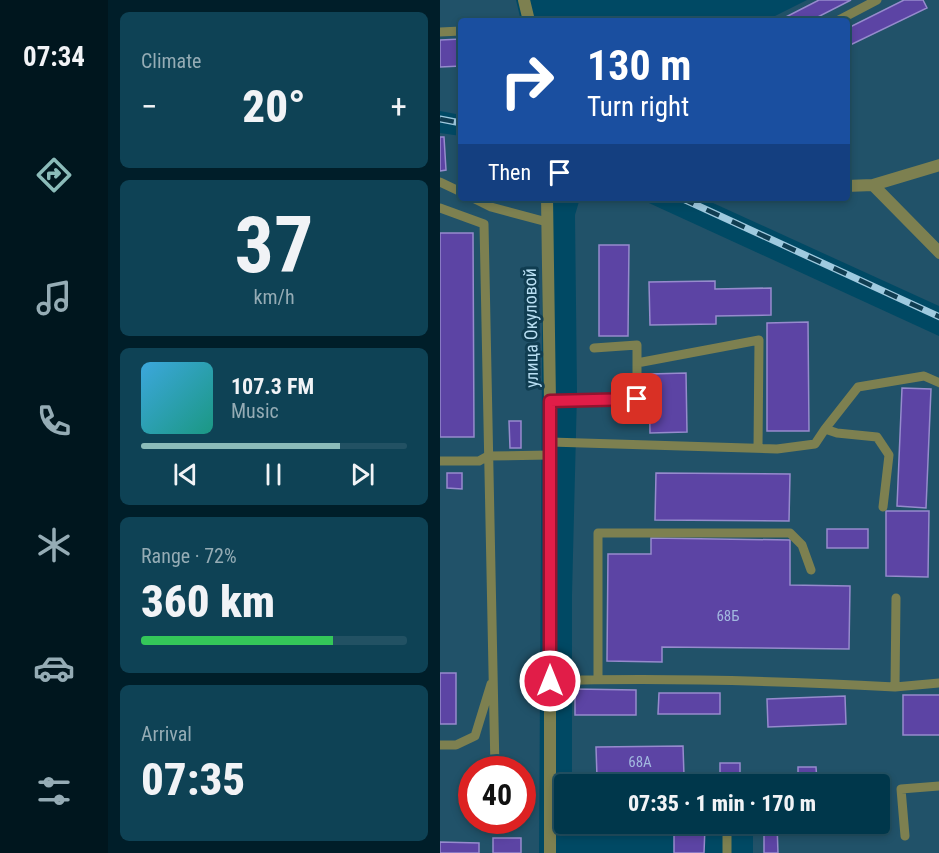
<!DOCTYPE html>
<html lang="en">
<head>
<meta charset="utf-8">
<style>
  body { margin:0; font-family:"Roboto Condensed",sans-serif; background:#0e4255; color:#f1f3f6; height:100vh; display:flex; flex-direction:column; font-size:22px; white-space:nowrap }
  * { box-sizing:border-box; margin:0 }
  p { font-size:20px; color:#95acb5 }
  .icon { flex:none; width:33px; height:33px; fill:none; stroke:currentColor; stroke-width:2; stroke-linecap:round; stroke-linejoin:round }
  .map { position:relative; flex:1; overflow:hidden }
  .sheet { display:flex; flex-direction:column; gap:12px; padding:12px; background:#001e29; width:332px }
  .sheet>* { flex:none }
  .top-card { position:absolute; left:18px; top:18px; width:392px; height:183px; border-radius:6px; box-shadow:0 3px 9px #0003,0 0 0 2px #225163; background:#1a4fa0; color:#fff; overflow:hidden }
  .speed { position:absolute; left:18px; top:756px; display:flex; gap:12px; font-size:30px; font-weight:700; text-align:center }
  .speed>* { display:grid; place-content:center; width:78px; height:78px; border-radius:50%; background:#00374b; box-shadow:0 3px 9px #0003,0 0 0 2px #225163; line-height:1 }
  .speed .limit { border:9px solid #d22; background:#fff; color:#111 }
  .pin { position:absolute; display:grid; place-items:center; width:51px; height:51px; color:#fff; margin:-26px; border-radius:12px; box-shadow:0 3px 9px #0006 }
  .me { position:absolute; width:66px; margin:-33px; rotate:0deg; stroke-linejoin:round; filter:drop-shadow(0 0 4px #0008) }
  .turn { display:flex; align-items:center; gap:21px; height:126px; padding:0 30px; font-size:27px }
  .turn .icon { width:78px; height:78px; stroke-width:2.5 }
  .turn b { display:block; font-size:42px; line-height:51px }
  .then { display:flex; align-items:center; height:57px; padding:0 30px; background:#0003; gap:12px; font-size:22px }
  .big { font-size:45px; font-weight:800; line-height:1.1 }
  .sheet .widget { flex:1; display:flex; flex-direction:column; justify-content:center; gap:9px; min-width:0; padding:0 21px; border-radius:9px; background:#0e4255 }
  .sheet .dial { align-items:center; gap:0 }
  .dial b { font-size:78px; line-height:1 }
  .song { display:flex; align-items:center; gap:18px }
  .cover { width:72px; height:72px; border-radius:9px; background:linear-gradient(135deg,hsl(200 70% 55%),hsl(170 70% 35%)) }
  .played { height:6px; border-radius:3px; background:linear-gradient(90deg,#8bbbb9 75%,#225163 75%) }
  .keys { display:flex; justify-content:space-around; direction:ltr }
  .heat { display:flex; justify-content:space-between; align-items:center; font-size:33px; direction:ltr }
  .charge { height:9px; border-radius:4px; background:linear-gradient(90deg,#34c759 72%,#225163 0) }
  .trip { position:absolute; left:114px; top:774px; width:336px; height:60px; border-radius:6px; background:#00374b; box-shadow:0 3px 9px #0003,0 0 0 2px #225163; font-weight:800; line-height:60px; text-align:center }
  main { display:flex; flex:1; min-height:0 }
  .menu { display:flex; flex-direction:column; width:108px; justify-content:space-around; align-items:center; background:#00161e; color:#95acb5 }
  .menu .icon { width:42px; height:42px }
  .menu .selected { color:#8bbbb9 }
  .menu b { font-size:27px; color:#f1f3f6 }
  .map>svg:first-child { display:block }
</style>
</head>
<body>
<main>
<nav class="menu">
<b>07:34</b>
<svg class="icon selected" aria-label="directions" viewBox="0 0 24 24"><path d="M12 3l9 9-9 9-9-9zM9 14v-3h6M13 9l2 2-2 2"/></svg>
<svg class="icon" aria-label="music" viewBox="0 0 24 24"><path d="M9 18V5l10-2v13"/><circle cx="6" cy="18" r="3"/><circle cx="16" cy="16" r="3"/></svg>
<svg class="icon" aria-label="phone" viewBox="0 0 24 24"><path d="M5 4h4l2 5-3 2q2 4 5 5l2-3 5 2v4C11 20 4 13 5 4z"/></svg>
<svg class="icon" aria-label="climate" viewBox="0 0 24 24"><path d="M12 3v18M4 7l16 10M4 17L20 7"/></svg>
<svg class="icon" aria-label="car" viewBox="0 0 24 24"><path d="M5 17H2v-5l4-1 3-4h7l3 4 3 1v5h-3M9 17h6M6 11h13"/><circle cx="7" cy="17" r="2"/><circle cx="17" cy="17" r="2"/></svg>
<svg class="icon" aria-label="filters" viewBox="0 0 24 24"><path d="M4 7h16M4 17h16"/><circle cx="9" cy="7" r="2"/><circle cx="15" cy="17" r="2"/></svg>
</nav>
<section class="sheet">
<div class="widget"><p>Climate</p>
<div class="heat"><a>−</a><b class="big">20°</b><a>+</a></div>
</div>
<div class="widget dial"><b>37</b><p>km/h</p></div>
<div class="widget">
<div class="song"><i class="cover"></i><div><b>107.3 FM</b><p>Music</p></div></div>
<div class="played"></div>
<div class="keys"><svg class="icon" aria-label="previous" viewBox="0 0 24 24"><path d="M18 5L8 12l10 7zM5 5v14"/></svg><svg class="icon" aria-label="pause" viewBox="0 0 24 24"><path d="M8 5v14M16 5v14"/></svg><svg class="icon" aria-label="next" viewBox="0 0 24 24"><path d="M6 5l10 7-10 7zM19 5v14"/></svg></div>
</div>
<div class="widget"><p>Range · 72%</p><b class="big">360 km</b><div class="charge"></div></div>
<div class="widget"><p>Arrival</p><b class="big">07:35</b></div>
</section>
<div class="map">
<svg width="500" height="853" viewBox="0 0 500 853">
  <rect width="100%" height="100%" fill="#004964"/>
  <path fill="#215269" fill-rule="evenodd" d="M0 0H76L81 21H21V115L0 111Z
    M367 0H499V306L262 198H406V21H325Z
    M0 133 21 136V198H103L99 853H0ZM32 770H82V820H32Z
    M140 198H198L499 336V853H313V834H297V824H440V784H132V595L137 393 135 215Z"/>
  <path fill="#5c44a4" stroke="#968bcd" stroke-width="1.5" d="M379 0H411L370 21H338Z
    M464 0H483L487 8 406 47V29Z
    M21 39V66L0 67V40Z
    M0 137H4L6 170 0 171Z
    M0 233H33L34 437H0Z
    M159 245H189L188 336H159Z
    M275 281V289L331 288V315L276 316V324L210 325 209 282Z
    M368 322 369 431H327V323Z
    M246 373 247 432 210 433 209 374Z
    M462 388 491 389 486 508 457 506Z
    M69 421H81V448H70Z
    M7 473H22V489L7 488Z
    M216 473 350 474 349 521 215 520Z
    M446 511H489L488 577 446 576Z
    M387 529H428V548H387Z
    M211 538 350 540V585L410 586 409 649 222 647V662L167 661 168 554H211Z
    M0 673H16V724H0Z
    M135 689 196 690V715H135Z
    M219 693H280V714H218Z
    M463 695H500V735H463Z
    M405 696 406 724 328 727 327 699Z
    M243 746 244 776 157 777 156 747Z
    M280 763H300V780H280Z
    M358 767H376L377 781 358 782Z
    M324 824H337L338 853H324Z
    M234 827H265L264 853H234Z
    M53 838H81V853H53Z
    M0 842 39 843V853H0Z"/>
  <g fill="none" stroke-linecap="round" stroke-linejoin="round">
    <path stroke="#7d8050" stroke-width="9" d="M397 21 437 0
      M0 32 21 31
      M0 182 21 192
      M33 198 51 207 107 222
      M0 208 44 224 55 770
      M154 348 197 345V363
      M110 401 197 399V363L319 340 318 448
      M110 442 337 449 375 444 385 429
      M0 461H39L48 456 110 455
      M443 507 449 455 437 437 397 433 385 429 418 387 484 376 500 383
      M158 679V533H350L362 545 371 570
      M110 681C225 677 340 681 455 687L456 598
      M455 687 500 683
      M0 745H16L35 736 51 684
      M287 824V853
      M465 836 461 789 500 786"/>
    <path stroke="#7d8050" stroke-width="12" d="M433 185 500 165
      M406 186 433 185 500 253"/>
    <path stroke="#7d8050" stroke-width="12" d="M84 0 89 21
      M107 198 110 401V853"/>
    <defs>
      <path id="rail" d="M0 119 21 123
        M241 198 500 317"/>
    </defs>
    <use href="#rail" stroke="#9fcadf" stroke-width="7"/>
    <use href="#rail" stroke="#103d51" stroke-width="4.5" stroke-dasharray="14" stroke-linecap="butt"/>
  </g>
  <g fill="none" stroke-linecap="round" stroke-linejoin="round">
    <defs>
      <path id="route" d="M110 681V401L197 399"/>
    </defs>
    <use href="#route" stroke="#92132f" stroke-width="15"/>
    <use href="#route" stroke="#e11d48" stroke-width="10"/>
  </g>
  <g text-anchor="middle" stroke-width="6" stroke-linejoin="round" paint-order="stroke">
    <g font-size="15" fill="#a2b8df">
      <text x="288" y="621">68Б</text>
      <text x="200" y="767">68А</text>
    </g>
    <g font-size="18" fill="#b9dff3" stroke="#103d51">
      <text transform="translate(91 328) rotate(-91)" y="6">улица Окуловой</text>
    </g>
  </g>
</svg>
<div class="speed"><div class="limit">40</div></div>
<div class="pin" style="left:197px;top:399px;background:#d93025"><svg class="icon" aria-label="arrive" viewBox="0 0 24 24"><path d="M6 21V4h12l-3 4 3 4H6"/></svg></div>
<svg class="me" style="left:110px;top:681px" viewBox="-20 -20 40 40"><circle r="17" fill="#e11d48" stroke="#fff" stroke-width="3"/><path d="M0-11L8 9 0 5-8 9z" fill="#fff"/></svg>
<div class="trip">07:35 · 1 min · 170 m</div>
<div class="top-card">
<div class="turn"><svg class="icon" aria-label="right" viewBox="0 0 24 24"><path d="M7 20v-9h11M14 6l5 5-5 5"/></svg><div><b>130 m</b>Turn right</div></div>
<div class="then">Then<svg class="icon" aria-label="arrive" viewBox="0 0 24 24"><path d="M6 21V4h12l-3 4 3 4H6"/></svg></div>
</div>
</div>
</main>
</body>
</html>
